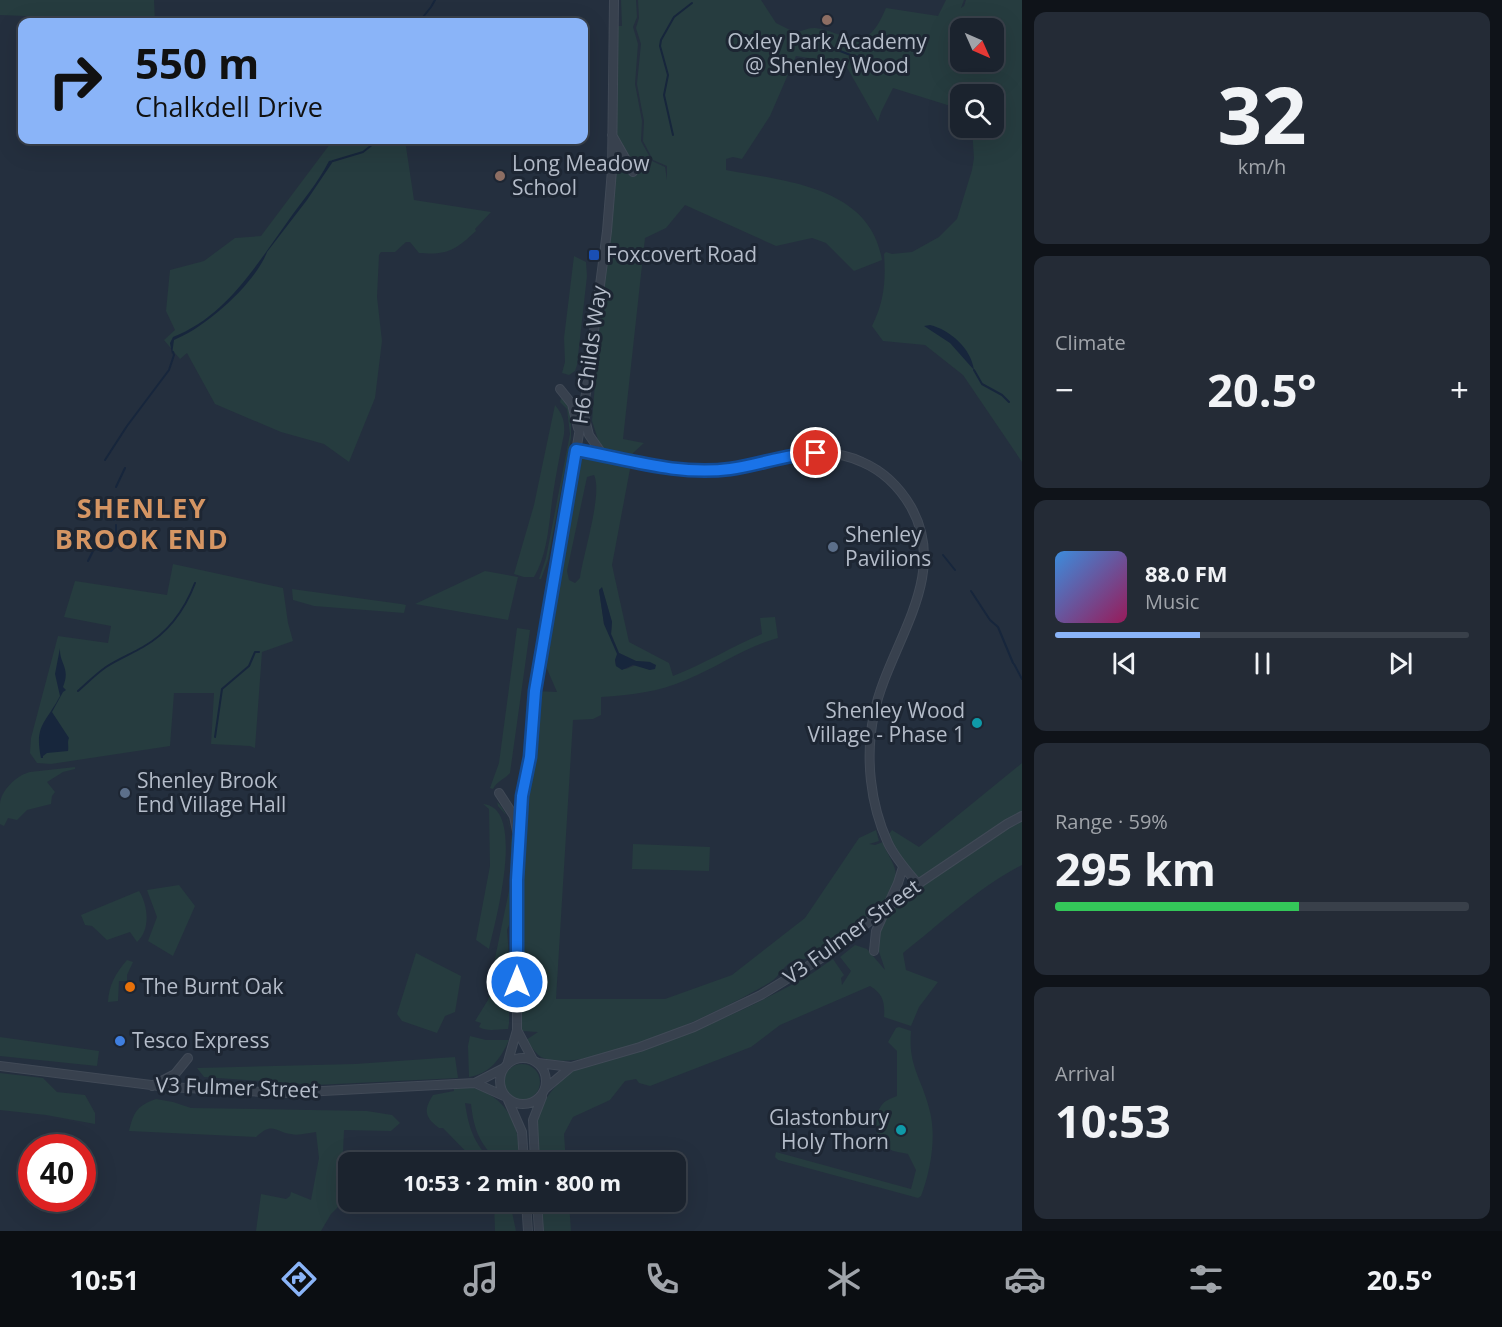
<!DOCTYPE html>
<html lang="en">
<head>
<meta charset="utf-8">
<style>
  body { margin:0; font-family:"Open Sans",sans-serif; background:#242b36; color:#f1f3f6; height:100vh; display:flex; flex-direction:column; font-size:22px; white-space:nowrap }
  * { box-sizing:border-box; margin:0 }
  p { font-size:20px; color:#a0a4aa }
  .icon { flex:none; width:33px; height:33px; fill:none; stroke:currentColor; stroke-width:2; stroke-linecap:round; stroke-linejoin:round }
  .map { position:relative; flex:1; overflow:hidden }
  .sheet { display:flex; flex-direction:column; gap:12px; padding:12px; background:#0f1319; width:480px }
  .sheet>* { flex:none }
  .banner { position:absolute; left:18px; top:18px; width:570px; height:126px; border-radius:12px; box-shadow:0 6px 24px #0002,0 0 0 2px #39404a; background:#8ab4f8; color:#111; overflow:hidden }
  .needle { width:39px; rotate:135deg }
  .tools { position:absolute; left:950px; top:18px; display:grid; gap:12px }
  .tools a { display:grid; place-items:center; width:54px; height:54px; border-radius:12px; background:#1b232e; box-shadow:0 6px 24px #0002,0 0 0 2px #39404a; font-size:30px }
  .speed { position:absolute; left:18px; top:1134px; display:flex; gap:12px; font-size:30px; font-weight:700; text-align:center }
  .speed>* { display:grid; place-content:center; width:78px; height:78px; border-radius:50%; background:#1b232e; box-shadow:0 6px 24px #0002,0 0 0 2px #39404a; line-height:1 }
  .speed .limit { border:9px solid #d22; background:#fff; color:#111 }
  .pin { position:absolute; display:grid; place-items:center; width:51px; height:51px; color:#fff; margin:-26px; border:3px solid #fff; border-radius:50%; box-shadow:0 2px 6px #0007 }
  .me { position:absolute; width:66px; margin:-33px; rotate:0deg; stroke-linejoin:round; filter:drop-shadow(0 0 4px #0008) }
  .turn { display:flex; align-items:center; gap:21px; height:126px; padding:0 18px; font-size:27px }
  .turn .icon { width:78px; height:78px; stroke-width:2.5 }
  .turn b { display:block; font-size:42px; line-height:51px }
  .big { font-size:45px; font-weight:700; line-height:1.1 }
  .sheet .widget { flex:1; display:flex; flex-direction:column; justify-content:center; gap:9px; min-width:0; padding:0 21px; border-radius:12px; background:#242b36 }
  .sheet .dial { align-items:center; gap:0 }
  .dial b { font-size:78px; line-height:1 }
  .song { display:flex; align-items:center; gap:18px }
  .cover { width:72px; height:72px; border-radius:9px; background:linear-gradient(135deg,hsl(210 70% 55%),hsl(330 70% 35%)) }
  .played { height:6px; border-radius:3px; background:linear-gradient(90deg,#8ab4f8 35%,#39404a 35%) }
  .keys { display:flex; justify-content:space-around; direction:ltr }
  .heat { display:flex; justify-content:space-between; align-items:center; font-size:33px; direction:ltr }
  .charge { height:9px; border-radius:4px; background:linear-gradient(90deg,#34c759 59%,#39404a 0) }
  .trip { position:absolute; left:338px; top:1152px; width:348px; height:60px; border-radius:12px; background:#1b232e; box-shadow:0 6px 24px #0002,0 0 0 2px #39404a; font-weight:700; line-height:60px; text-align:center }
  .menu { display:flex; height:96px; justify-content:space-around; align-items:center; background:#0b0e12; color:#a0a4aa }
  .menu .icon { width:42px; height:42px }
  .menu .on { color:#8ab4f8 }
  .menu b { font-size:27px; color:#f1f3f6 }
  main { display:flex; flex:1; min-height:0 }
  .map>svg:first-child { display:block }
</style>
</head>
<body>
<main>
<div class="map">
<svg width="1022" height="1231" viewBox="0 0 1022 1231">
  <rect width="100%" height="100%" fill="#242f3e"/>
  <path fill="#263c3f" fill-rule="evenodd" d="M0 0H154L155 22H114L110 18 92 22 89 16 72 22H54L48 17 0 15Z
    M621 0H636L637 17 633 27 638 44 635 84 642 121 641 141 652 161 665 167 667 180V166L653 160 643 141 644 121 637 84 641 44 636 28 639 18 638 0H761L776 23 796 33C803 30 808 28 815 28 833 29 855 47 871 33 878 26 882 17 886 8L938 16 946 0H964L961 8 964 6 966 0H1022V462L963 375 925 345 883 341 872 326C884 302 886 281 884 254L886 252 892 254 912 252 939 237 957 219 972 170 974 158 972 128H993V94H960V109L893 88 881 112 878 122 845 64 796 56 770 116 742 159 733 157 726 159V170C784 181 870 186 882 260L854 271 826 243 812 238 776 246 685 205 666 228 645 238 623 439 644 443 633 453 612 565 629 642 669 663 673 676C704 664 731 647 762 634L760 618 775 617 778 638C745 647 718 667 686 680 659 692 630 695 601 697V715L593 719 573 720 556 999H665L732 975 805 918 859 838 876 830 879 841 869 844 875 845 883 842C887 857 901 868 894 885 883 912 839 943 813 956 807 960 798 959 791 962 784 966 779 976 772 981 731 1007 586 1078 541 1057 536 1054 530 1045 526 1040L538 1032 522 1031 517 958V880L535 691 557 692 541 655 576 450 603 455 592 421 612 170 632 172 612 134 614 26H622ZM960 28H993V62H960ZM594 475C603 493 583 555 580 578L575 583 569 580 567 571 587 477ZM602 588 612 622 611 634 619 653 636 661 650 662V670L636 665 626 669 616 666 615 660 618 654 604 624 599 590Z
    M333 140H405L414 200 491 212 475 229 476 231C454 251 448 255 419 253L410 242H406L395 252H381L379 255 377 297 382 341 375 398 349 462 324 444 281 432 215 404 187 353 180 359 164 340 175 330 166 311 170 270 204 261 235 238 261 236Z
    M574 256 586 262 587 276 577 365 575 371 569 375 562 373 565 362 564 338Z
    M561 398 566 403 571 415V438L548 560 541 579H539L546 558 570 434 567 409 560 402Z
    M555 405C563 415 565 422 564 434 560 454 556 474 553 494 549 521 548 554 534 577H524L514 574 534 505Z
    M173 564 283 588 288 623 293 641 262 652 255 748 250 746 211 744 214 693H174L170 746 51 764 37 763 30 753 31 738 58 636 108 643 111 626 64 617 75 581 167 595Z
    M485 571 518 577 508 620 415 604Z
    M292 589 401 604 406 605 404 613 314 606 293 600Z
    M517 628 530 630 510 773C505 779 497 781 493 789L490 788 499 763Z
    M1022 763V812L1009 823 1022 818V865C980 886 940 924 903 953L906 970 938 982 919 1007 911 1026 884 1017C885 1002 883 994 870 986L780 1025 751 1047 650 1086 639 1083 636 1079 625 1081 610 1100 573 1117 564 1134 566 1162H538C537 1149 534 1132 537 1119 542 1099 557 1083 573 1070 656 1048 723 1022 799 981 811 975 822 966 833 959L844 975 841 978 842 985 851 971 840 957 855 945 867 949 885 970C882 958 875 945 876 933 877 910 902 896 917 884L886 838 892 830 919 847Z
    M75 767V769L63 772 47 782 55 792 52 796 51 804 27 810 17 820 8 818 4 826 0 824C0 817 0 810 0 804 1 790 17 775 30 772Z
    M497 802C522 824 510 893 509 925L507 930 510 968 509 1023 508 1029C498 1029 487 1032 479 1027L481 1023 475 1021 488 1000 491 993 494 963 510 886 511 832 506 815 498 806Z
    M483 804C527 807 495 923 489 949L476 940 490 866 489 809Z
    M633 844 710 847 709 871 632 869Z
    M179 885 195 906 173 956 148 941 157 917 147 890Z
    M139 891C148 905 151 930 137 942L130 932 107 940 92 926 85 925 81 915Z
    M416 953 461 976 455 1012 445 1016 437 1033 402 1021 397 1014Z
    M127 960 133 962 127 975V981H119L118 1001 108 1002C109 984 116 973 127 960Z
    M899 1027 911 1031C908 1066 921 1077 929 1108 937 1135 931 1170 921 1196L918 1198 907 1195 778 1160 775 1157 776 1152 911 1189 916 1170 908 1154C900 1152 891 1152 885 1146 874 1138 873 1117 881 1106 885 1100 890 1099 897 1096V1051L888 1042 896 1028Z
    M470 1036 486 1040H509C501 1058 490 1074 469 1077L468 1046Z
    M0 1037 99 1051 97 1066 0 1056Z
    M455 1057 458 1078 316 1085 204 1077 197 1068 355 1064Z
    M504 1082a18 18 0 1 1 36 0a18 18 0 1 1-36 0Z
    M0 1073 43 1078 57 1092 85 1095 95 1113V1124L46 1115 0 1110Z
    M470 1087C492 1091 510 1108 516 1130 519 1140 518 1152 518 1162H498C480 1143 474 1131 471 1104L465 1103C469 1130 474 1142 492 1162H476L443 1128H439C425 1117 423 1111 433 1095L454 1091V1089Z
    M156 1099 173 1102 191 1108 367 1111 392 1115 400 1123 391 1131 344 1130 343 1153 336 1191 343 1202 331 1214 321 1231H256L261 1194 286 1199 290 1196 291 1192 311 1200 319 1158 316 1132C308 1133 298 1136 291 1134 275 1132 273 1121 256 1137L129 1131C134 1111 137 1106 156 1099Z
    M494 1202H510L516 1231H495Z
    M539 1202H569L571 1231H539Z"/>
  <path fill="#17263c" d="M334 160 307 200 267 252C255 284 205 328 174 340L172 354 170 343 173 337C226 316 255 267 288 221 302 201 318 183 329 161Z
    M930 325C950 330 971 348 974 370L950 343 924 326Z
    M602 587 612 622 611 634 619 653 636 661 650 662 656 665 655 669 650 670 633 665 622 670 616 666 615 660 617 654 604 624 599 590Z
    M60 648C59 664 71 667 63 687L66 690 63 692 52 712 69 738C67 743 69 746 68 751L47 753 43 756V758H41C34 725 46 723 60 696L55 674Z"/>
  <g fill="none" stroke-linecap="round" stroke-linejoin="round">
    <path stroke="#17263c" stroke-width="2" d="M419 22 431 7 435 0
      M822 44 853 56 881 61
      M673 135 664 95 668 75 660 46 661 40 674 17 692 3
      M333 161 363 152 378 140
      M974 370 982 384 1002 395 1009 402
      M105 460 127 426 169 370 174 355 173 352
      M116 487 125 468
      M109 504 114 520
      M943 555 955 570
      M88 561 94 549 111 551 116 546V525
      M971 591 990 620 998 627 1013 663
      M1014 664 1022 679
      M78 691C87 683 96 674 106 667 118 659 131 654 143 647 168 633 185 609 195 583
      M215 737 222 689 249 666 255 652H259"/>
    <defs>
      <path id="tertiary" d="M612 135 633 172
        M560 389 572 404 578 428
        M584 415 589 435 603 455
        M576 450C616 457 656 470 697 471 720 471 742 467 764 463 798 456 829 446 862 462 883 471 900 488 911 507 951 578 888 645 874 714 865 757 870 804 888 843 895 858 907 871 918 884
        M499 793 514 816 517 831
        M888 905 898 883 903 867
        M874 951 876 931 884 913
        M517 1030 533 1060
        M500 1081a23 23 0 1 1 46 0a23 23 0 1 1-46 0Z
        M538 1063 571 1067 640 1047 694 1027 761 995 823 957 918 884 1007 824 1022 816
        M507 1065 517 1030V880L522 796 529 757 535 691 586 393 607 231 612 170 614 0
        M0 1066 167 1087 285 1093 475 1083 504 1068
        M475 1083 504 1096
        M152 1086 175 1074 188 1058
        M546 1088 571 1067
        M508 1100 522 1132 524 1162
        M535 1162 533 1120 542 1097
        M526 1202 528 1231
        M537 1202 539 1231"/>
    </defs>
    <use href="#tertiary" stroke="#414a57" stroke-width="10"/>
    <use href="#tertiary" stroke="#38414e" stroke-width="8"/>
  </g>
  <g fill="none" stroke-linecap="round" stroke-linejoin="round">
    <defs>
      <path id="route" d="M517 982V880L522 796 530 757 535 691 576 450C627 459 678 476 730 469 759 465 787 454 816 453"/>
    </defs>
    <use href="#route" stroke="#114b97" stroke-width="15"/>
    <use href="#route" stroke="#1a73e8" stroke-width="10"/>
  </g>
  <g fill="#8d6e63" stroke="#1d2633" stroke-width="2">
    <circle cx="827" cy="20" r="6"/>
    <circle cx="500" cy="176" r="6"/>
  </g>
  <rect fill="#1a4fb4" stroke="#1d2633" stroke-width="2" x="588" y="249" width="12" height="12" rx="3"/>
  <g fill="#5c6f8a" stroke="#1d2633" stroke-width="2">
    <circle cx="833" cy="547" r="6"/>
    <circle cx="125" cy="793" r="6"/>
  </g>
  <g fill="#0f9aa8" stroke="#1d2633" stroke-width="2">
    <circle cx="977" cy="723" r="6"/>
    <circle cx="901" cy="1130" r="6"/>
  </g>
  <circle fill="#e8710a" stroke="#1d2633" stroke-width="2" cx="130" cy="987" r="6"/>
  <circle fill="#3f7fe0" stroke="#1d2633" stroke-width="2" cx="120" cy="1041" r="6"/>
  <g text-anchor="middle" stroke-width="6" stroke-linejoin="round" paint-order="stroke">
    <g font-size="21" fill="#b4bcc9" stroke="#1d2633" text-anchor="start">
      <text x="827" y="49" text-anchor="middle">Oxley Park Academy<tspan x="827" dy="24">@ Shenley Wood</tspan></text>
      <text x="512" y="171">Long Meadow<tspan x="512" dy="24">School</tspan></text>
      <text x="606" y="262">Foxcovert Road</text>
      <text x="845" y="542">Shenley<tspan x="845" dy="24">Pavilions</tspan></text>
      <text x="965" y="718" text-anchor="end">Shenley Wood<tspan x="965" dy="24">Village - Phase 1</tspan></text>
      <text x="137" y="788">Shenley Brook<tspan x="137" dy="24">End Village Hall</tspan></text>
      <text x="142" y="994">The Burnt Oak</text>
      <text x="132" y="1048">Tesco Express</text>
      <text x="889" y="1125" text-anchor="end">Glastonbury<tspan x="889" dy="24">Holy Thorn</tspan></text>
    </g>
    <g font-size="21" fill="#b4bcc9" stroke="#1d2633">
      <text transform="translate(590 355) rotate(-82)" y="7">H6 Childs Way</text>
      <text transform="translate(852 932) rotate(-36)" y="7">V3 Fulmer Street</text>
      <text transform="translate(237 1088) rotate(2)" y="7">V3 Fulmer Street</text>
    </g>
    <g font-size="27" font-weight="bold" letter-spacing="1.5" fill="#d59563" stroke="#1d2633">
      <text x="142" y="518">SHENLEY<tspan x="142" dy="31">BROOK END</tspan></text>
    </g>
  </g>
</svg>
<div class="tools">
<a><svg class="needle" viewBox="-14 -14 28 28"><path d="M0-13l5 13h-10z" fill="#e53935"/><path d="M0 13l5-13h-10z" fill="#a0a4aa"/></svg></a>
<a><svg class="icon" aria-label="search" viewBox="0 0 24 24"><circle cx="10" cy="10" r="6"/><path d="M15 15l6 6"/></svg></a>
</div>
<div class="speed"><div class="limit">40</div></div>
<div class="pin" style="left:816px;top:453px;background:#d93025"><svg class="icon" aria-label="arrive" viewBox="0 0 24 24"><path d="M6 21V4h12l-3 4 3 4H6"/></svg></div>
<svg class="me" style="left:517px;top:982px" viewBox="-20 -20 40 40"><circle r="17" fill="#1a73e8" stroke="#fff" stroke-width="3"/><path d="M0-11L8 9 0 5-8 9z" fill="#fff"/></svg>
<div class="trip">10:53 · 2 min · 800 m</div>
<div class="banner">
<div class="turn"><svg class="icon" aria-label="right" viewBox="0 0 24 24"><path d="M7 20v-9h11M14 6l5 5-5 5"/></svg><div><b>550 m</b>Chalkdell Drive</div></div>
</div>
</div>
<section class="sheet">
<div class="widget dial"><b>32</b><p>km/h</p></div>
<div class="widget"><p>Climate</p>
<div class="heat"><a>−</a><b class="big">20.5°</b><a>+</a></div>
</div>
<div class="widget">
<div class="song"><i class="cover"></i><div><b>88.0 FM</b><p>Music</p></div></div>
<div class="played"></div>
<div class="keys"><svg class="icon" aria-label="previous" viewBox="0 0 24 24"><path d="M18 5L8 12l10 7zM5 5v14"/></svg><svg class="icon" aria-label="pause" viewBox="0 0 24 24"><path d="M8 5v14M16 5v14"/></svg><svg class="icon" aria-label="next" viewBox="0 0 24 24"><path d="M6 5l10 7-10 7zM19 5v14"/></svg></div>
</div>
<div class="widget"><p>Range · 59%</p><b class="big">295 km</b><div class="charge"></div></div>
<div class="widget"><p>Arrival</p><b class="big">10:53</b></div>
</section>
</main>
<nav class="menu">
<b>10:51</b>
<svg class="icon on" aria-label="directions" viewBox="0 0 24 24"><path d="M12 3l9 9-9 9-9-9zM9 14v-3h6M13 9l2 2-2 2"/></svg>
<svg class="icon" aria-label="music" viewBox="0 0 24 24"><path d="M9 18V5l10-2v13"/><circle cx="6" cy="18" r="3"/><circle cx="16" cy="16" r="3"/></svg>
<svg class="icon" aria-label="phone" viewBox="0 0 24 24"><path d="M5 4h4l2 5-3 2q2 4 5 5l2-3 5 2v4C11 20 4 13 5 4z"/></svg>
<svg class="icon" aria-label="climate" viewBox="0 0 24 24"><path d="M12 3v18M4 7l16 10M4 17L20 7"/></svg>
<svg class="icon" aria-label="car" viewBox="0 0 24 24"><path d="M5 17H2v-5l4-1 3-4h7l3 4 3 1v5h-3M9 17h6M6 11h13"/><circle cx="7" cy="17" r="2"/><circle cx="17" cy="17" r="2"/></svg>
<svg class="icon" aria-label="filters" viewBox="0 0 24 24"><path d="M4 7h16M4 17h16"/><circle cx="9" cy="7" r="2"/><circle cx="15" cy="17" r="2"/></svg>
<b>20.5°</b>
</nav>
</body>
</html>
